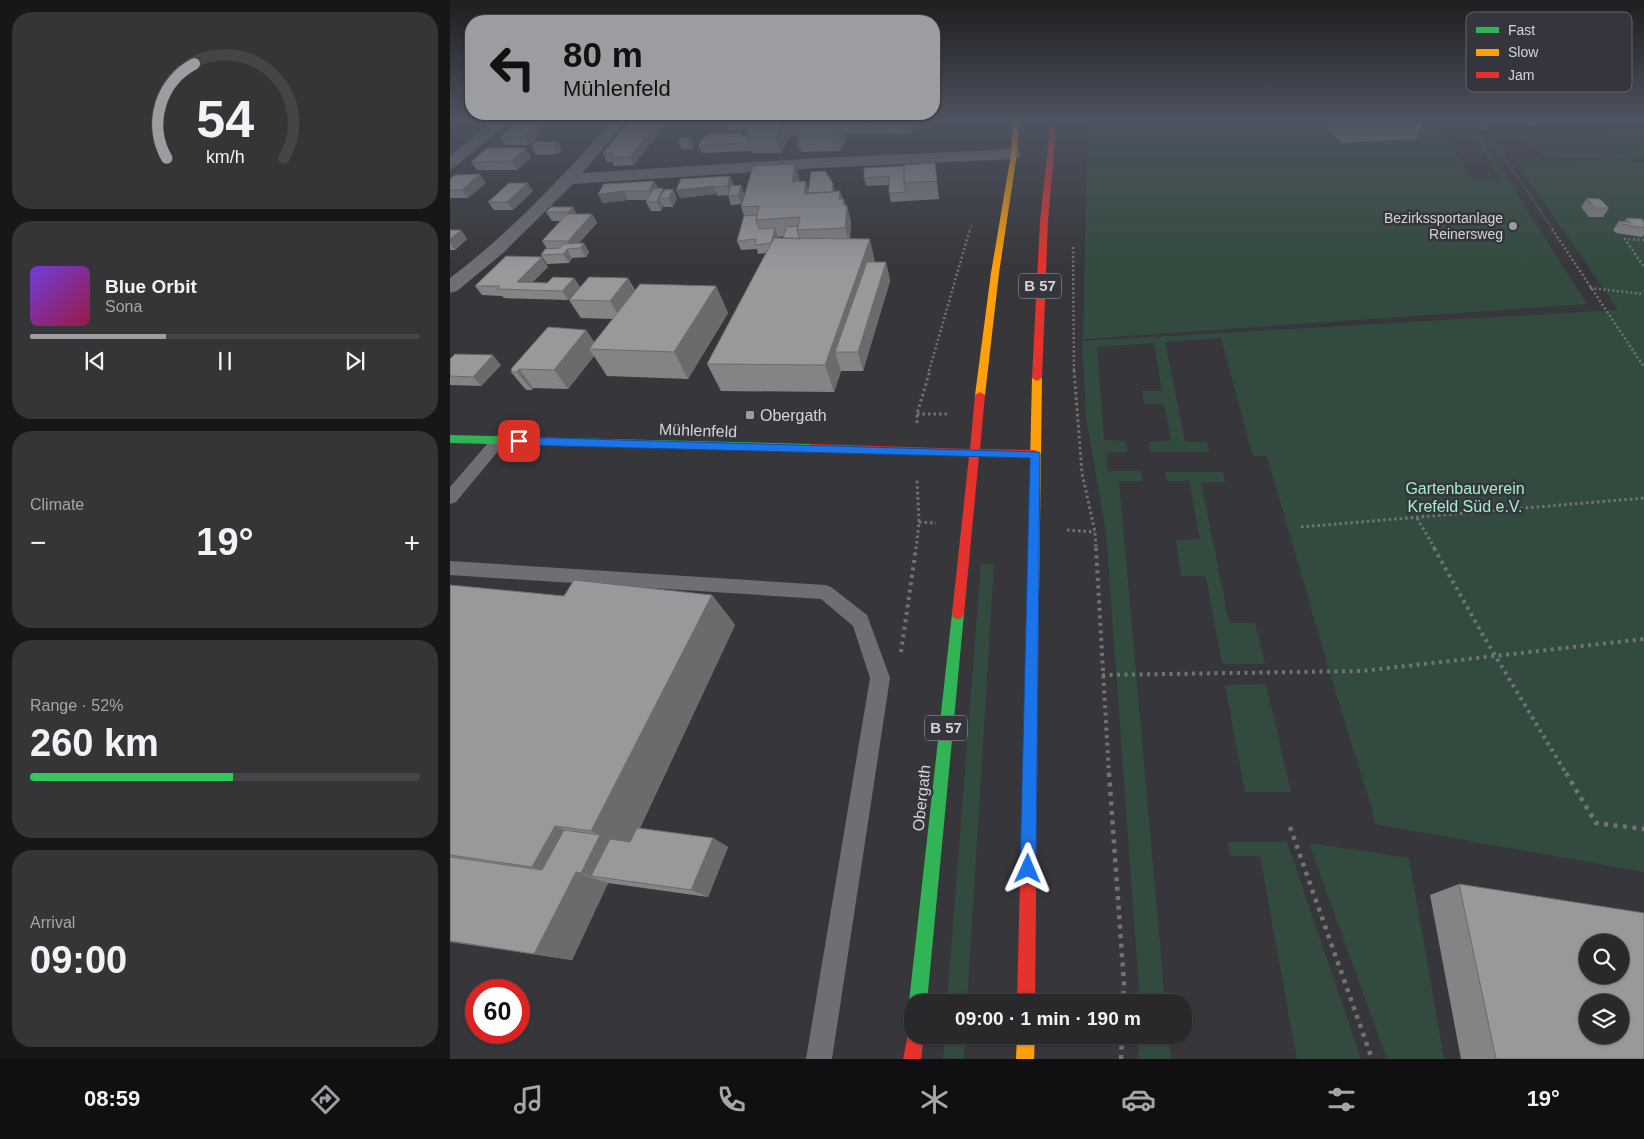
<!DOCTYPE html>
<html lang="en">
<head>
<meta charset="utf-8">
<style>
  body { margin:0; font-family:Arial,sans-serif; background:#353538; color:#f1f3f6; height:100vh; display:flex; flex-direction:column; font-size:19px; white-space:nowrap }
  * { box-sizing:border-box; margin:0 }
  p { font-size:16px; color:#a5a6a9 }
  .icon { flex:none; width:28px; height:28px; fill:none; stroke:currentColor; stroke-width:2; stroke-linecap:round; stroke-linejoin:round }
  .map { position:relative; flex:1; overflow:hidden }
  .details { display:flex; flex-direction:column; gap:12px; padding:12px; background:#171718; width:450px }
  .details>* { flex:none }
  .top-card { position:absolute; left:15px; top:15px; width:475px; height:105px; border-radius:20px; box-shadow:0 1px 4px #0004,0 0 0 1px #454548; background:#9c9da1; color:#111; overflow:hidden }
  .buttons { position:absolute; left:1129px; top:934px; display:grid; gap:10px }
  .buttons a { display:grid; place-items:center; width:50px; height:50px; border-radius:50%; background:#29292c; box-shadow:0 1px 4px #0004,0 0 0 1px #454548; font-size:25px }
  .speed { position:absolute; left:15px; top:979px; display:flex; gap:10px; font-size:25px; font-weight:700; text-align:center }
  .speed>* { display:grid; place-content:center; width:65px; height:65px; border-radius:50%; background:#29292c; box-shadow:0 1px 4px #0004,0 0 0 1px #454548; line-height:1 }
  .speed .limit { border:8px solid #d22; background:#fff; color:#111 }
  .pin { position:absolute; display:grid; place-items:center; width:42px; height:42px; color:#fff; margin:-21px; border-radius:10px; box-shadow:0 2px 8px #0006 }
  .me { position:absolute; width:55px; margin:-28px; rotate:1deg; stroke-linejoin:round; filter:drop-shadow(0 0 4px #0008) }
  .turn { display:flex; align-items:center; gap:18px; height:105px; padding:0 15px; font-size:22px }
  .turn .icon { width:65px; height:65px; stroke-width:2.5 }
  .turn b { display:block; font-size:35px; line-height:42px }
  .big { font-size:38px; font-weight:700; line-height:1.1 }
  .details .tile { flex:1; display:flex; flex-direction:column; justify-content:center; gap:8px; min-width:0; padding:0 18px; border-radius:20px; background:#353538 }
  .details .dial { align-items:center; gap:0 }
  .dial svg { height:130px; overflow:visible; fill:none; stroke:#454548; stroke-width:7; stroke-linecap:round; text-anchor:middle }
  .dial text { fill:#f1f3f6; stroke:none }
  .song { display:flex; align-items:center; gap:15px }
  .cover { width:60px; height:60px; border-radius:8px; background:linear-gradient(135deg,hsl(260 70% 55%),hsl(340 70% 35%)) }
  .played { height:5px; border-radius:2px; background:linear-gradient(90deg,#9c9da1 35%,#454548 35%) }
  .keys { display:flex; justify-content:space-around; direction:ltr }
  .heat { display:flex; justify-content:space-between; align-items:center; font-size:28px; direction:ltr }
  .charge { height:8px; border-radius:4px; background:linear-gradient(90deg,#34c759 52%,#454548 0) }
  .trip { position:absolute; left:454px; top:994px; width:288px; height:50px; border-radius:20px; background:#29292c; box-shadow:0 1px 4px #0004,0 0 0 1px #454548; font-weight:700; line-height:50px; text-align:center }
  .menu { display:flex; height:80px; justify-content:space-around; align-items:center; background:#101012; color:#a5a6a9 }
  .menu .icon { width:35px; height:35px }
  .menu .active { color:#9c9da1 }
  .menu b { font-size:22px; color:#f1f3f6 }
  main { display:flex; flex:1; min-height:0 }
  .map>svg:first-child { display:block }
</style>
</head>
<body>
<main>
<section class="details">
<div class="tile dial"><svg viewBox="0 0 100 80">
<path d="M14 69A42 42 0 1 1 86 69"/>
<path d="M14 69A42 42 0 0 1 31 11" stroke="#9c9da1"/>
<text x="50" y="56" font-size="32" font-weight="700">54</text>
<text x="50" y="72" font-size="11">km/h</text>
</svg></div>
<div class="tile">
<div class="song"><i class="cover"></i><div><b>Blue Orbit</b><p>Sona</p></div></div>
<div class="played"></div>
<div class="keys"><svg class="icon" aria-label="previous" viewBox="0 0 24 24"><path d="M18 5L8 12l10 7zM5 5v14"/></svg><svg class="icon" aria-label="pause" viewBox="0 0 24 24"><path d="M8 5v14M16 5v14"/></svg><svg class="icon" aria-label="next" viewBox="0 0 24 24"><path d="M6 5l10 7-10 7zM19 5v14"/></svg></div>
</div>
<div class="tile"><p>Climate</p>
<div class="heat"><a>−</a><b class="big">19°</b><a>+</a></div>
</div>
<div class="tile"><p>Range · 52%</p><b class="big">260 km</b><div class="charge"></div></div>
<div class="tile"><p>Arrival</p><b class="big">09:00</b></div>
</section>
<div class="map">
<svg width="1194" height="1059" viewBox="0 0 1194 1059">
  <rect width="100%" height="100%" fill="#37373b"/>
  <path fill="#334b3e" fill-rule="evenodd" d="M638 119H1019L1137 304 633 339ZM993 129 1021 131 1051 181 1021 179Z
    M1194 129V160L1093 156 1071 136Z
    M1064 159 1194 163V872L925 824 921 806 884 687 817 456H803L771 338 715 342 735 442H757L759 452H700L699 442 721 441 714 404H694L692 391H712L704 343 647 347 654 440 676 441 677 452 656 453 658 471H691L693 481H669L715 1002H690L656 532 636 417 632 341 1168 310Z
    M715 472H773L775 482H751L779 623H805L815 664H772L756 576H731L726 540 750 539 739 481H717Z
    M531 564H544L517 1002H497Z
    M816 684 841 792H795L775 685Z
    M778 842H837L911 1059H847L810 856H780Z
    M859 843 959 858 994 1059H937Z
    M495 1035H515L514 1059 493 1058Z
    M689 1035H718L721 1059H688Z"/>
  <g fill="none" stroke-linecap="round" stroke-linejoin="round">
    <path stroke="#727276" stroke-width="2" stroke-dasharray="1 2" stroke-linecap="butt" d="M525 119 527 133
      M1043 141 1103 230
      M520 230 522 224"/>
    <path stroke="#727276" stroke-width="2.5" stroke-dasharray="2 2.5" stroke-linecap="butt" d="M1102 229 1194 367
      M1194 240 1175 239 1194 267
      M623 247 624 371
      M1140 288 1194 294
      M479 371 520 229"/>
    <path stroke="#727276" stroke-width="3" stroke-dasharray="2.5 3" stroke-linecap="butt" d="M624 370 632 473 645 532 646 549
      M467 414H497
      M467 423V414L480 370
      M967 518 985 549
      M469 522 486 523
      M851 527 1194 498
      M617 530 645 532
      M466 549 469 522 467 479"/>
    <path stroke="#727276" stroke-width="4" stroke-dasharray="3 4.5" stroke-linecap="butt" d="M646 548 659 775
      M984 548 1034 637 1117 775
      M451 652 466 548
      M652 675 912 671 1194 639"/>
    <path stroke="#727276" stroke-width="4.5" stroke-dasharray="4 5.5" stroke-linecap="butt" d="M659 773 674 983 673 1002
      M1116 773 1146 823 1194 829
      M840 827 922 1059
      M671 1059 672 1035"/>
    <path fill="#6e6e75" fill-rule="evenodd" d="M1024 119H1032L1037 127 1036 129H1030Z
      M49 435 54 436 56 440 54 444 6 502 0 504V487L44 436Z
      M0 561 375 585 381 587 417 615 440 678 382 1059H356L420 678 403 626 371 599 0 575Z"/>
    <path fill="#6e6e75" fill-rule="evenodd" d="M47 119H62L5 167 0 169V156Z
      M164 119H178L132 173 369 158 564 149 569 151 572 154 569 157 564 159 369 168 123 184 53 253 7 291 0 293V278C61 232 113 176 164 119Z
      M1058 119H1168L1161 123 1080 126 1060 122Z"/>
    <path fill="#30b455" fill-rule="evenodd" d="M0 435 361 444 366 448 361 452 0 443Z
      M508 609 512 610 514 614 477 1002H462V1009L459 1002 502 614 504 610Z"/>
    <path fill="#ff9f0a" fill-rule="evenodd" d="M563 119H569L567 154 549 273 535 395 530 398 525 395 541 273 561 154Z
      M587 375 592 378 589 595 587 599 583 600 579 599 577 595 582 378Z
      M567 1035H585L584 1059H566Z"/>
    <path fill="#e5322d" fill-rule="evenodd" d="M601 119H607L598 221 592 378 587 381 582 378 590 221Z
      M530 392 535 395 530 449 585 450 590 454 585 458 529 456 514 614 512 618 508 619 504 618 502 614 519 456 361 452 356 448 361 444 520 449 525 395Z
      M583 590 587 591 589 595 585 1002H567L577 595 579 591Z
      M462 1027V1035H474L471 1059H453L459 1029Z"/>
  </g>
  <path fill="#848486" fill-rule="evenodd" d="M1 119H36L29 124H5Z
    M78 119H106L102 122 80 123Z
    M182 119H216L217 122 184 165 164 166 162 162H157L153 153Z
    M278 119H347L346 121H353L354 119H466L462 134 394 133 395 141 391 151 352 152V150L349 152 348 136H340L331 153H302L301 151 252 153 248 145 292 135H297L301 129 279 130 276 122Z
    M876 119H968L973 123 966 139 892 143 874 124Z
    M91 133 79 145H55L50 137Z
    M241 138 244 146 242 149 232 150 228 141Z
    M108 142 112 150 108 154 86 155 81 146Z
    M81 157 67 170H27L21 162Z
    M485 163 489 199 441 202 439 193V185L416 186 414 178 454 166Z
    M0 179 36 183 18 198H0Z
    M204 181 208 188 214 190 227 198 223 207H214L213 206 211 211H201L196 202 198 200H178L153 203 148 194Z
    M350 181V182L358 190 390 191 401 222 400 239 425 262H436L440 281 413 371H391L384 392 271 391 257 364 316 253 308 254 307 249 291 250 287 241 294 216 291 207ZM334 236 333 238H328V237Z
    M283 185H291L294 194 291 204 281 205 278 195 267 196V194L230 198 226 190 284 185Z
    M83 191 63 210H44L38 202Z
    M1137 198 1159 208 1153 217H1139L1131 207Z
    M123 207 126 214H142L147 223 129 243 139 252 136 257 122 258 119 263 97 264 91 255 97 249 92 241 110 221H102L96 212Z
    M1177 218 1194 222V235L1192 237 1166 233 1163 230 1169 221 1174 222Z
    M0 230H11L17 239 5 250H0Z
    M98 267 82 282 97 283 124 278 130 287 118 300 54 298 52 296 32 295 25 286Z
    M178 278 185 290 266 286 278 313 238 379 157 376 144 356 118 389 83 388 82 390H76L61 372 62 370 61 369 136 330 144 342 163 319 131 318 119 300Z
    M0 359 51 365 31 386 0 385Z
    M0 585 114 596 262 595 285 625 190 828 263 838 278 847 258 897 158 883 122 960 0 942Z
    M1009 884 1194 1059H1011L980 895Z"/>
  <path fill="#6b6b6d" d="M26 119H36L29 124Z
    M100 119H106L102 122Z
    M210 119H216L217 122 184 165 180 157Z
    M337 119H347L343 125 338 128 340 136 331 153 326 136Z
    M389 119H391L395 141 391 151 387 135 388 124 389 121Z
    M415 119H420L417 126Z
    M459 119H466L462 134Z
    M87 124 91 133 79 145 74 136Z
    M241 138 244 146 242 149 238 141Z
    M108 142 112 150 108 154 104 146Z
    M349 142 352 150 349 152 346 143Z
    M76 148 81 157 67 170 62 161Z
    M345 164 350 181 347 199 342 182Z
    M30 174 36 183 18 198 12 190Z
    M280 176 284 185 280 195 277 186Z
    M204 181 208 190 204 200 199 191Z
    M356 181 361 198 354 194Z
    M78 183 83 191 63 210 57 202Z
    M383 183 385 191 381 193Z
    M291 185 294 194 291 204 288 195Z
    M265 186 264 187 267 194 230 198 226 190Z
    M213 188 217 197 209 199 213 206 211 211 207 202Z
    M223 189 227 198 223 207 219 198Z
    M174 191 178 200 153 203 148 194Z
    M390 191 393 201 394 199 397 210V205L401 222 399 245 389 199Z
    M123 207 128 216 123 221 118 212Z
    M142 214 147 223 124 248H122L118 241Z
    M325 228 328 237 325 252 321 243Z
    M11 230 17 239 5 250 0 243V239Z
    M420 239 426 266 385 352 391 371 384 392 375 365Z
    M134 243 139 252 136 257 130 248Z
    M117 249 122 258 119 263 113 254Z
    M92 257 98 267 75 290 67 282Z
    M436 262 440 281 413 371 408 352Z
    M124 278 130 287 118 300 112 291Z
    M178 278 188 297 171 319 160 301Z
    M266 286 278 313 238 379 224 352Z
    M136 330 149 349H139L144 356 118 389 104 370Z
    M43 355 51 365 31 386 23 377Z
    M69 369 83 388 82 390 67 372Z
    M262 595 285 625 180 848 141 831Z
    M105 826 146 843 150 835 180 848 141 876 126 872 158 883 122 960 84 954 122 880 82 867Z
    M263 838 278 847 258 897 241 890Z"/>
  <path fill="#99999c" stroke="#6b6b6d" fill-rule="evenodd" d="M182 119H210L180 157H160L163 153H153Z
    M278 119H290L291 121 276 122Z
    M308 119H337L326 136H296Z
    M354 119H358L359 120H355L351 128H338L342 121H353Z
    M420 119H424L425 125 417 126Z
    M889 119H968L973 123 897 127Z
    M355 120H390L388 124H392L387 135H347Z
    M87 124 74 136 50 137 64 125Z
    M292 133 290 136 297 135 296 136 299 143 248 145 256 134Z
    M231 138H241L238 141H228Z
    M86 142H108L104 146H81Z
    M37 148H76L62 161 21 162Z
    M485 163 487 181 454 183V165Z
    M345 164 342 182 356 181 354 194 390 191 389 199H394L393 205H397L395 228 347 230 350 217 306 220 309 206 291 207 303 166Z
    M454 166V183L456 192 439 193V176L414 178V168Z
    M375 171 383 183 382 192 358 193 361 172Z
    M30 174 12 190H0V179L5 175Z
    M280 176 277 186 264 187 265 186 226 190 231 179Z
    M204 181 199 191H174L148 194 154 184Z
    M59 183H78L57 202H38Z
    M291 185 288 195 278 196 281 186Z
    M213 188 207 202H196L203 189Z
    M223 189 219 198 209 199 214 190Z
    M1137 198 1150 199 1159 208H1145Z
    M101 207H123L118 212H96Z
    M117 214H142L118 241H92Z
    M307 215 306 220 309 229 325 228 321 243 305 245 306 239 287 241 294 216Z
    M1177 218 1192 219 1194 222V228L1172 224 1169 221 1181 223Z
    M348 226 347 230 350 239 333 238 336 227Z
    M0 230H11L0 239Z
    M324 238 420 239 375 365 257 364Z
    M134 243 130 248 117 249 113 254 91 255 95 249 110 248 113 244Z
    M56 256 92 257 67 282 97 283 103 277 124 278 112 291 47 289 50 286H25Z
    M417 262H436L408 352H385Z
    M139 277 178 278 160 301 119 300Z
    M190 284 266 286 224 352 139 349Z
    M98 327 136 330 104 370 69 369 67 372H61L62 369H61Z
    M5 354 43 355 23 377 0 376V359Z
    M124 580 262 595 141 831 105 826 82 867 0 855V585L114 596Z
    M187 828 263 838 241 890 141 876 160 839 180 842Z
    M114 830 150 835 131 873 126 872 84 954 0 941V857L92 870Z
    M1009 884 1194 913V1059H1046ZM1138 942H1170V975H1138ZM1138 1002H1170V1035H1138Z"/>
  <linearGradient id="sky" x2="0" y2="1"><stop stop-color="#1e1e20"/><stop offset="0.45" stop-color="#4d5360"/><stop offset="1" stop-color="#4d5360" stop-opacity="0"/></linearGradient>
  <rect width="1194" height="267" fill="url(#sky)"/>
  <path fill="#1a73e8" stroke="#114b97" d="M69 437 589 452 590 454 586 869 584 875 578 877 573 875 570 869 580 458 69 445 64 441Z"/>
  <g fill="#9c9da1" stroke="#35363d" stroke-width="2">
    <circle cx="1063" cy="226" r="5"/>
    <rect x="295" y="410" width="10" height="10" rx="2.5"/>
  </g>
  <g text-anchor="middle" stroke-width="5" stroke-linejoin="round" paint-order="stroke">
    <g font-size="14" fill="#d3d4d8" stroke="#35363d" text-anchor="end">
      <text x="1053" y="223">Bezirkssportanlage<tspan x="1053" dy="16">Reinersweg</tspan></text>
    </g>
    <g fill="#35363d" stroke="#a4a5aa" stroke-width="1">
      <rect x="569" y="273.5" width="42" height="25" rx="4"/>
      <rect x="475" y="715.5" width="42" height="25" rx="4"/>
    </g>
    <g font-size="15" font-weight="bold" fill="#d3d4d8">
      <text x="590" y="291">B 57</text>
      <text x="496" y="733">B 57</text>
    </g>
    <g font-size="16" fill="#d3d4d8" stroke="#35363d" text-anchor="start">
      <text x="310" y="421">Obergath</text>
    </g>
    <g font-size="16" fill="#d3d4d8" stroke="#35363d">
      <text transform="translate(248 430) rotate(2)" y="6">Mühlenfeld</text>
      <text transform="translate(471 798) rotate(-84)" y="6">Obergath</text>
    </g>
    <g font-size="16" fill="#a2efc6" stroke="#35363d">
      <text x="1015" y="494">Gartenbauverein<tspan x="1015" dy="18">Krefeld Süd e.V.</tspan></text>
    </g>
  </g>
  <rect x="1016" y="12" width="166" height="80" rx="8" fill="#35363d" stroke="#64656c" stroke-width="1"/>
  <rect x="1026" y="27" width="23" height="6" fill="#30b455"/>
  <rect x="1026" y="49" width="23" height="7" fill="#ff9f0a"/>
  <rect x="1026" y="72" width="23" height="6" fill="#e5322d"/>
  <g font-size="14" fill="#d3d4d8">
    <text x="1058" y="35">Fast</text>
    <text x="1058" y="57">Slow</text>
    <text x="1058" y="80">Jam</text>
  </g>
</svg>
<div class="buttons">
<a><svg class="icon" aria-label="search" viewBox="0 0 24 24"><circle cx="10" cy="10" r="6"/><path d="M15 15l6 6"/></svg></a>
<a><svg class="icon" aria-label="layers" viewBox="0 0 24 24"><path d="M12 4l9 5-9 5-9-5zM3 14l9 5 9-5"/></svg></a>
</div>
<div class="speed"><div class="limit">60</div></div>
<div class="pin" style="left:69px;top:441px;background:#d93025"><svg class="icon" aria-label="arrive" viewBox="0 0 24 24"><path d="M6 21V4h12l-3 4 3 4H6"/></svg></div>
<svg class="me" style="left:578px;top:869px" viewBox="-20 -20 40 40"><path d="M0-17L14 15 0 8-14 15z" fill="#1a73e8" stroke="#fff" stroke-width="4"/></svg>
<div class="trip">09:00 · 1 min · 190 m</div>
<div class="top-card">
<div class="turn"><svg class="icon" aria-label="left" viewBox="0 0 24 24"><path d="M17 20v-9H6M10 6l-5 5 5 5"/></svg><div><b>80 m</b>Mühlenfeld</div></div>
</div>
</div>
</main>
<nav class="menu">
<b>08:59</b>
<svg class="icon active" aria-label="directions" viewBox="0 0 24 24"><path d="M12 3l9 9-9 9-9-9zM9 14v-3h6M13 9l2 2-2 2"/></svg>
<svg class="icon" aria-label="music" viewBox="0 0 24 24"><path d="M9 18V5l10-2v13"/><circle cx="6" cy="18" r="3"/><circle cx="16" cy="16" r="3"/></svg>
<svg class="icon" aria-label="phone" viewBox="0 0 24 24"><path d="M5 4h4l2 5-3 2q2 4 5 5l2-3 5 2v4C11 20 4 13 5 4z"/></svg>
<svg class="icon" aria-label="climate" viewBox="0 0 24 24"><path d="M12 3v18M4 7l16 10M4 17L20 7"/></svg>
<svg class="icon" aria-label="car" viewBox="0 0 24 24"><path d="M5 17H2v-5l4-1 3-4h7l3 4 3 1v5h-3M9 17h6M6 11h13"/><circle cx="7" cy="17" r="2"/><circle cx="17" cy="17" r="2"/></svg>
<svg class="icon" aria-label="filters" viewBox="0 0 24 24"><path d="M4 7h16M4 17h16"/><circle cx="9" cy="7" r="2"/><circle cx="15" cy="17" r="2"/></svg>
<b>19°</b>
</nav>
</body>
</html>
